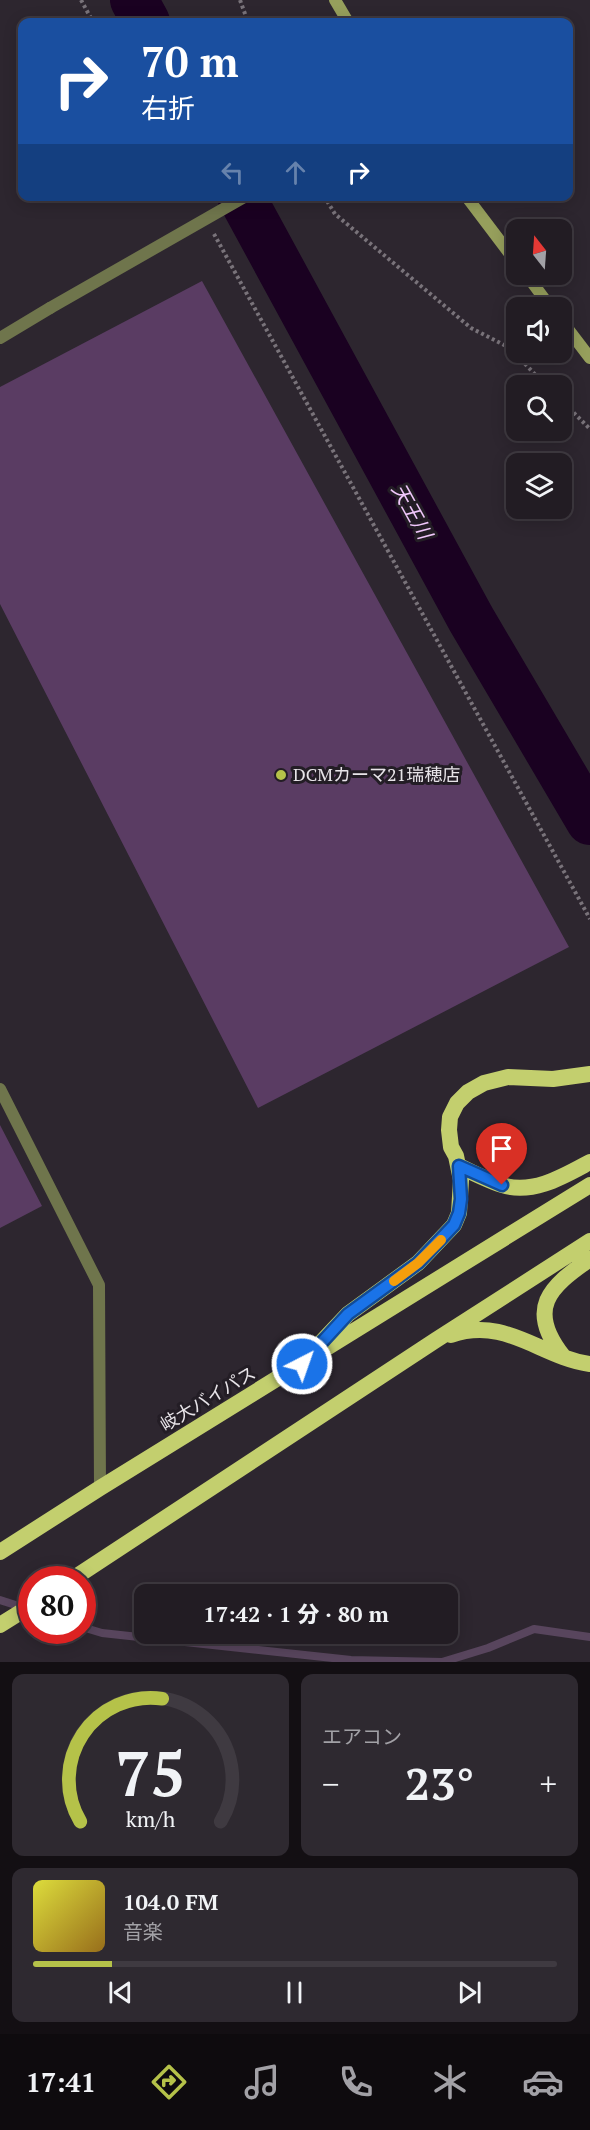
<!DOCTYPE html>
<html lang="ja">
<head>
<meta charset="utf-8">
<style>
  body { margin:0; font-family:"PT Serif","Noto Sans JP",serif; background:#2e2930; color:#f1f3f6; height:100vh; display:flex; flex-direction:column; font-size:22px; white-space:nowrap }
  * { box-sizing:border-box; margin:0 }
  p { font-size:20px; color:#a2a1a6 }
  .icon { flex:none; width:33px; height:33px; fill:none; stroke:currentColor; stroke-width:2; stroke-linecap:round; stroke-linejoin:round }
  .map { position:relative; height:1662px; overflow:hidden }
  .panel { display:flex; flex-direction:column; gap:12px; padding:12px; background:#130f13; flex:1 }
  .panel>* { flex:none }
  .top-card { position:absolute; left:18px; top:18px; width:555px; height:183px; border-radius:12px; box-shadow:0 3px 15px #0003,0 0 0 2px #3f3a41; background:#1a4fa0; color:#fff; overflow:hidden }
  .needle { width:39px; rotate:343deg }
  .fabs { position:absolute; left:506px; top:219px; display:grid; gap:12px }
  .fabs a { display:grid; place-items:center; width:66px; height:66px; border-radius:12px; background:#221c23; box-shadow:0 3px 15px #0003,0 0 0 2px #3f3a41; font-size:30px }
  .speed { position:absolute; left:18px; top:1566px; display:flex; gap:12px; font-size:30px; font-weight:700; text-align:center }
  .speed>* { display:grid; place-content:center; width:78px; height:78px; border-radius:50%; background:#221c23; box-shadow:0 3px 15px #0003,0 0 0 2px #3f3a41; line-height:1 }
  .speed .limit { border:9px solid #d22; background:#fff; color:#111 }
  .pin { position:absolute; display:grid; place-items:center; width:51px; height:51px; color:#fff; margin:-62px -26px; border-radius:50% 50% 50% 0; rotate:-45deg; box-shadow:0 0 6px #0007 }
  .pin .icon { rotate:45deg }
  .me { position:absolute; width:66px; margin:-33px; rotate:41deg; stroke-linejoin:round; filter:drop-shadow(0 0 4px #0008) }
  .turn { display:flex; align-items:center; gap:21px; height:126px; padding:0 24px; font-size:27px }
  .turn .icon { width:78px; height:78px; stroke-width:2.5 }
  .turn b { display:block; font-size:42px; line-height:51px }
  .lanes { display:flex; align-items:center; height:57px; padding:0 24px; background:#0003; justify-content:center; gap:30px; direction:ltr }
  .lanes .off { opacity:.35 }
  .big { font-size:45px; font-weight:800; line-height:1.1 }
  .panel .card { flex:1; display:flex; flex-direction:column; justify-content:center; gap:9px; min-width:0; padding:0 21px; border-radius:12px; background:#2e2930 }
  .panel .dial { align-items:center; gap:0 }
  .dial svg { height:156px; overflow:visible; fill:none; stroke:#3f3a41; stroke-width:7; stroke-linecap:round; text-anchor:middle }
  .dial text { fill:#f1f3f6; stroke:none }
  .song { display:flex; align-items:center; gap:18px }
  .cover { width:72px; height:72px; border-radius:9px; background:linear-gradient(135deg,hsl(60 70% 55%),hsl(40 70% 35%)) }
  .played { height:6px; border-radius:3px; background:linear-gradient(90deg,#b5c249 15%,#3f3a41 15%) }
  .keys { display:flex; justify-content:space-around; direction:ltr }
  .heat { display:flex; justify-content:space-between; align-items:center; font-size:33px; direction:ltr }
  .panel .tiles { flex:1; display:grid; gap:12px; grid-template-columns:1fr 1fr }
  .card:last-child { grid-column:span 2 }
  .trip { position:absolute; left:134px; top:1584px; width:324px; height:60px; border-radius:12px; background:#221c23; box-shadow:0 3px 15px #0003,0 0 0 2px #3f3a41; font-weight:800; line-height:60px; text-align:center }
  .tabs { display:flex; height:96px; justify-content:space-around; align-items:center; background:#0e0b0e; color:#a2a1a6 }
  .tabs .icon { width:42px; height:42px }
  .tabs .current { color:#b5c249 }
  .tabs b { font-size:27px; color:#f1f3f6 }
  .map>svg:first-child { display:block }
</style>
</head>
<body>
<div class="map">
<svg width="590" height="1662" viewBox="0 0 590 1662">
  <rect width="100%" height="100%" fill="#2d262f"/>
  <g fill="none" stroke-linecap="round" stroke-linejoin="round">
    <path stroke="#58455d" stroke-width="8" d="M0 1600 25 1608
      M82 1627 102 1633 351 1660 442 1662 488 1648 534 1629 590 1637"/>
    <path stroke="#1a0121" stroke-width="48" d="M134 0 146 22
      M241 196 471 619 590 821"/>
  </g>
  <path fill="#5a3c63" d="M202 281 569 947 258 1108 0 604V387Z
    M0 1125 42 1206 0 1228Z"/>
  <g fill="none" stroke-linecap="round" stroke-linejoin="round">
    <path stroke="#79737a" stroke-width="4" stroke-dasharray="3 3" stroke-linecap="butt" d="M81 0 93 22
      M240 0 248 22
      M324 196 335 214 471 328 510 348 546 386
      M214 234 590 919
      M561 400 590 429"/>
    <path stroke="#6f754c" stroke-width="12" d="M0 338 50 308
      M0 1089 99 1285 100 1488"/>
    <path stroke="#969f5c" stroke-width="12" d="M335 0 348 22
      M466 196 516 262
      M526 274 551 308
      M561 320 590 358"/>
    <path stroke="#c3cf6e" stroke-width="16" d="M459 1166C473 1173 487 1180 502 1185 533 1195 564 1176 590 1162
      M451 1335C506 1316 540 1357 590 1364
      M313 1351 348 1314 418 1263 454 1225 459 1213 461 1180 456 1156 451 1147 449 1130 450 1117 457 1103 468 1092 484 1083 508 1077 553 1079 590 1074
      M563 1356C526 1309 549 1287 590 1259
      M0 1552 100 1488 590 1185
      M71 1580 436 1340 590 1241
      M0 1625 32 1605"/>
    <path stroke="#6f754c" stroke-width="12" d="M50 308 246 196"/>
  </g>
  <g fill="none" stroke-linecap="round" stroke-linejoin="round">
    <defs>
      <path id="route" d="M302 1364 348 1314 418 1263 454 1225 459 1213 461 1199 459 1166 502 1185"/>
    </defs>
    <use href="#route" stroke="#114b97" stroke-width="15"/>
    <use href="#route" stroke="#1a73e8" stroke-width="10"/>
    <path stroke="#f59e0b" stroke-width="10" d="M394 1281 418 1263 441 1240"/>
  </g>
  <circle fill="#b5c249" stroke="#231d25" stroke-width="2" cx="281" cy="775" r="6"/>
  <g text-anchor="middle" stroke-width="6" stroke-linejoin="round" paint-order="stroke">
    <g font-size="18" fill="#e8e4e9" stroke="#231d25" text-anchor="start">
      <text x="293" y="781">DCMカーマ21瑞穂店</text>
    </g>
    <g font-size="18" fill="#e8e4e9" stroke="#231d25">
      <text transform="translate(208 1399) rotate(-31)" y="6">岐大バイパス</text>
    </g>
    <g font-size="20" font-style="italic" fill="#f0c7fb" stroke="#231d25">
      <text transform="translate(412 511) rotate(61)" y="7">天王川</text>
    </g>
  </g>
</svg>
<div class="fabs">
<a><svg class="needle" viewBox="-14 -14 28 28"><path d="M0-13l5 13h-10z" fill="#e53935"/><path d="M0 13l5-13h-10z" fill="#a2a1a6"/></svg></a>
<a><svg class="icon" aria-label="sound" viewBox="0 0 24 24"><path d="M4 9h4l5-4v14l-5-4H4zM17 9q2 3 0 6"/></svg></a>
<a><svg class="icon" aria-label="search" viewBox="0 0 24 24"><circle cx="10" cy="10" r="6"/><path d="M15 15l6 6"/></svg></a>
<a><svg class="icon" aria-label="layers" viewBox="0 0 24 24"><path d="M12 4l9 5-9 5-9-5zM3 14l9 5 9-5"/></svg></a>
</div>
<div class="speed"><div class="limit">80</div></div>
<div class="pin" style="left:502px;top:1185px;background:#d93025"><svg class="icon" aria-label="arrive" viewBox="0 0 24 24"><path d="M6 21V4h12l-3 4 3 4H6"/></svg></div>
<svg class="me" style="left:302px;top:1364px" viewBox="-20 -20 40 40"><circle r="17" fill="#1a73e8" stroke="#fff" stroke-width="3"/><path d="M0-11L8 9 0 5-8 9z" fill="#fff"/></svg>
<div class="trip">17:42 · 1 分 · 80 m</div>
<div class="top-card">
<div class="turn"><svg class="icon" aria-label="right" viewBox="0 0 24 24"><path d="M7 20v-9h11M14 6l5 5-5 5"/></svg><div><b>70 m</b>右折</div></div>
<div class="lanes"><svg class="icon off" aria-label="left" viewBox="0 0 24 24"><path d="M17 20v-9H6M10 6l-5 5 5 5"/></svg><svg class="icon off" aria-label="ahead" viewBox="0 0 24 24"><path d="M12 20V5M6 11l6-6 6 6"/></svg><svg class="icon" aria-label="right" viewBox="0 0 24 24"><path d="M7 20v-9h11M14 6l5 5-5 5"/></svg></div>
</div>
</div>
<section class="panel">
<div class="tiles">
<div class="card dial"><svg viewBox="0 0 100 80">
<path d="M14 69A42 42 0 1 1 86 69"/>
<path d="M14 69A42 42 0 0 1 56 6" stroke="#b5c249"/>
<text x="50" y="56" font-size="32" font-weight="700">75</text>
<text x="50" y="72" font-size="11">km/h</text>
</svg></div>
<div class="card"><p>エアコン</p>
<div class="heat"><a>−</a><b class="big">23°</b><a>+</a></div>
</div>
<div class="card">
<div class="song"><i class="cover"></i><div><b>104.0 FM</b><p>音楽</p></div></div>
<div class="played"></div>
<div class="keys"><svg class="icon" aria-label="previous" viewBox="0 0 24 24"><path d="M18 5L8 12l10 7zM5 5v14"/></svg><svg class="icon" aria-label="pause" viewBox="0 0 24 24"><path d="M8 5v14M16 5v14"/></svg><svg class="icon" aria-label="next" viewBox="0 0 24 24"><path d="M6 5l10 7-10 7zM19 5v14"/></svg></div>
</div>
</div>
</section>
<nav class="tabs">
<b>17:41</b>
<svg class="icon current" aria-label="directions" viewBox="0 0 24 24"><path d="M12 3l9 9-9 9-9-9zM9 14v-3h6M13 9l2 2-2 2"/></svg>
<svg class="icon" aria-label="music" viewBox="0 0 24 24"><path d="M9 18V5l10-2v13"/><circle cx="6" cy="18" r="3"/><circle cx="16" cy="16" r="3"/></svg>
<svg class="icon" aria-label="phone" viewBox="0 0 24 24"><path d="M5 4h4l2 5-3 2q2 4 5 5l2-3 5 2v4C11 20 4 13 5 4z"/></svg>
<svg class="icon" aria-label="climate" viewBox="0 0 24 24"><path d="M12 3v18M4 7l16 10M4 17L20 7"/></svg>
<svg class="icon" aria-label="car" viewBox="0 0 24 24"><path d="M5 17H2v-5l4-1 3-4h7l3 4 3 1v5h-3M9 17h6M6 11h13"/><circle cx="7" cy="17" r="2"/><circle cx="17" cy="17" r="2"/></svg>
</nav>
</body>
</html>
